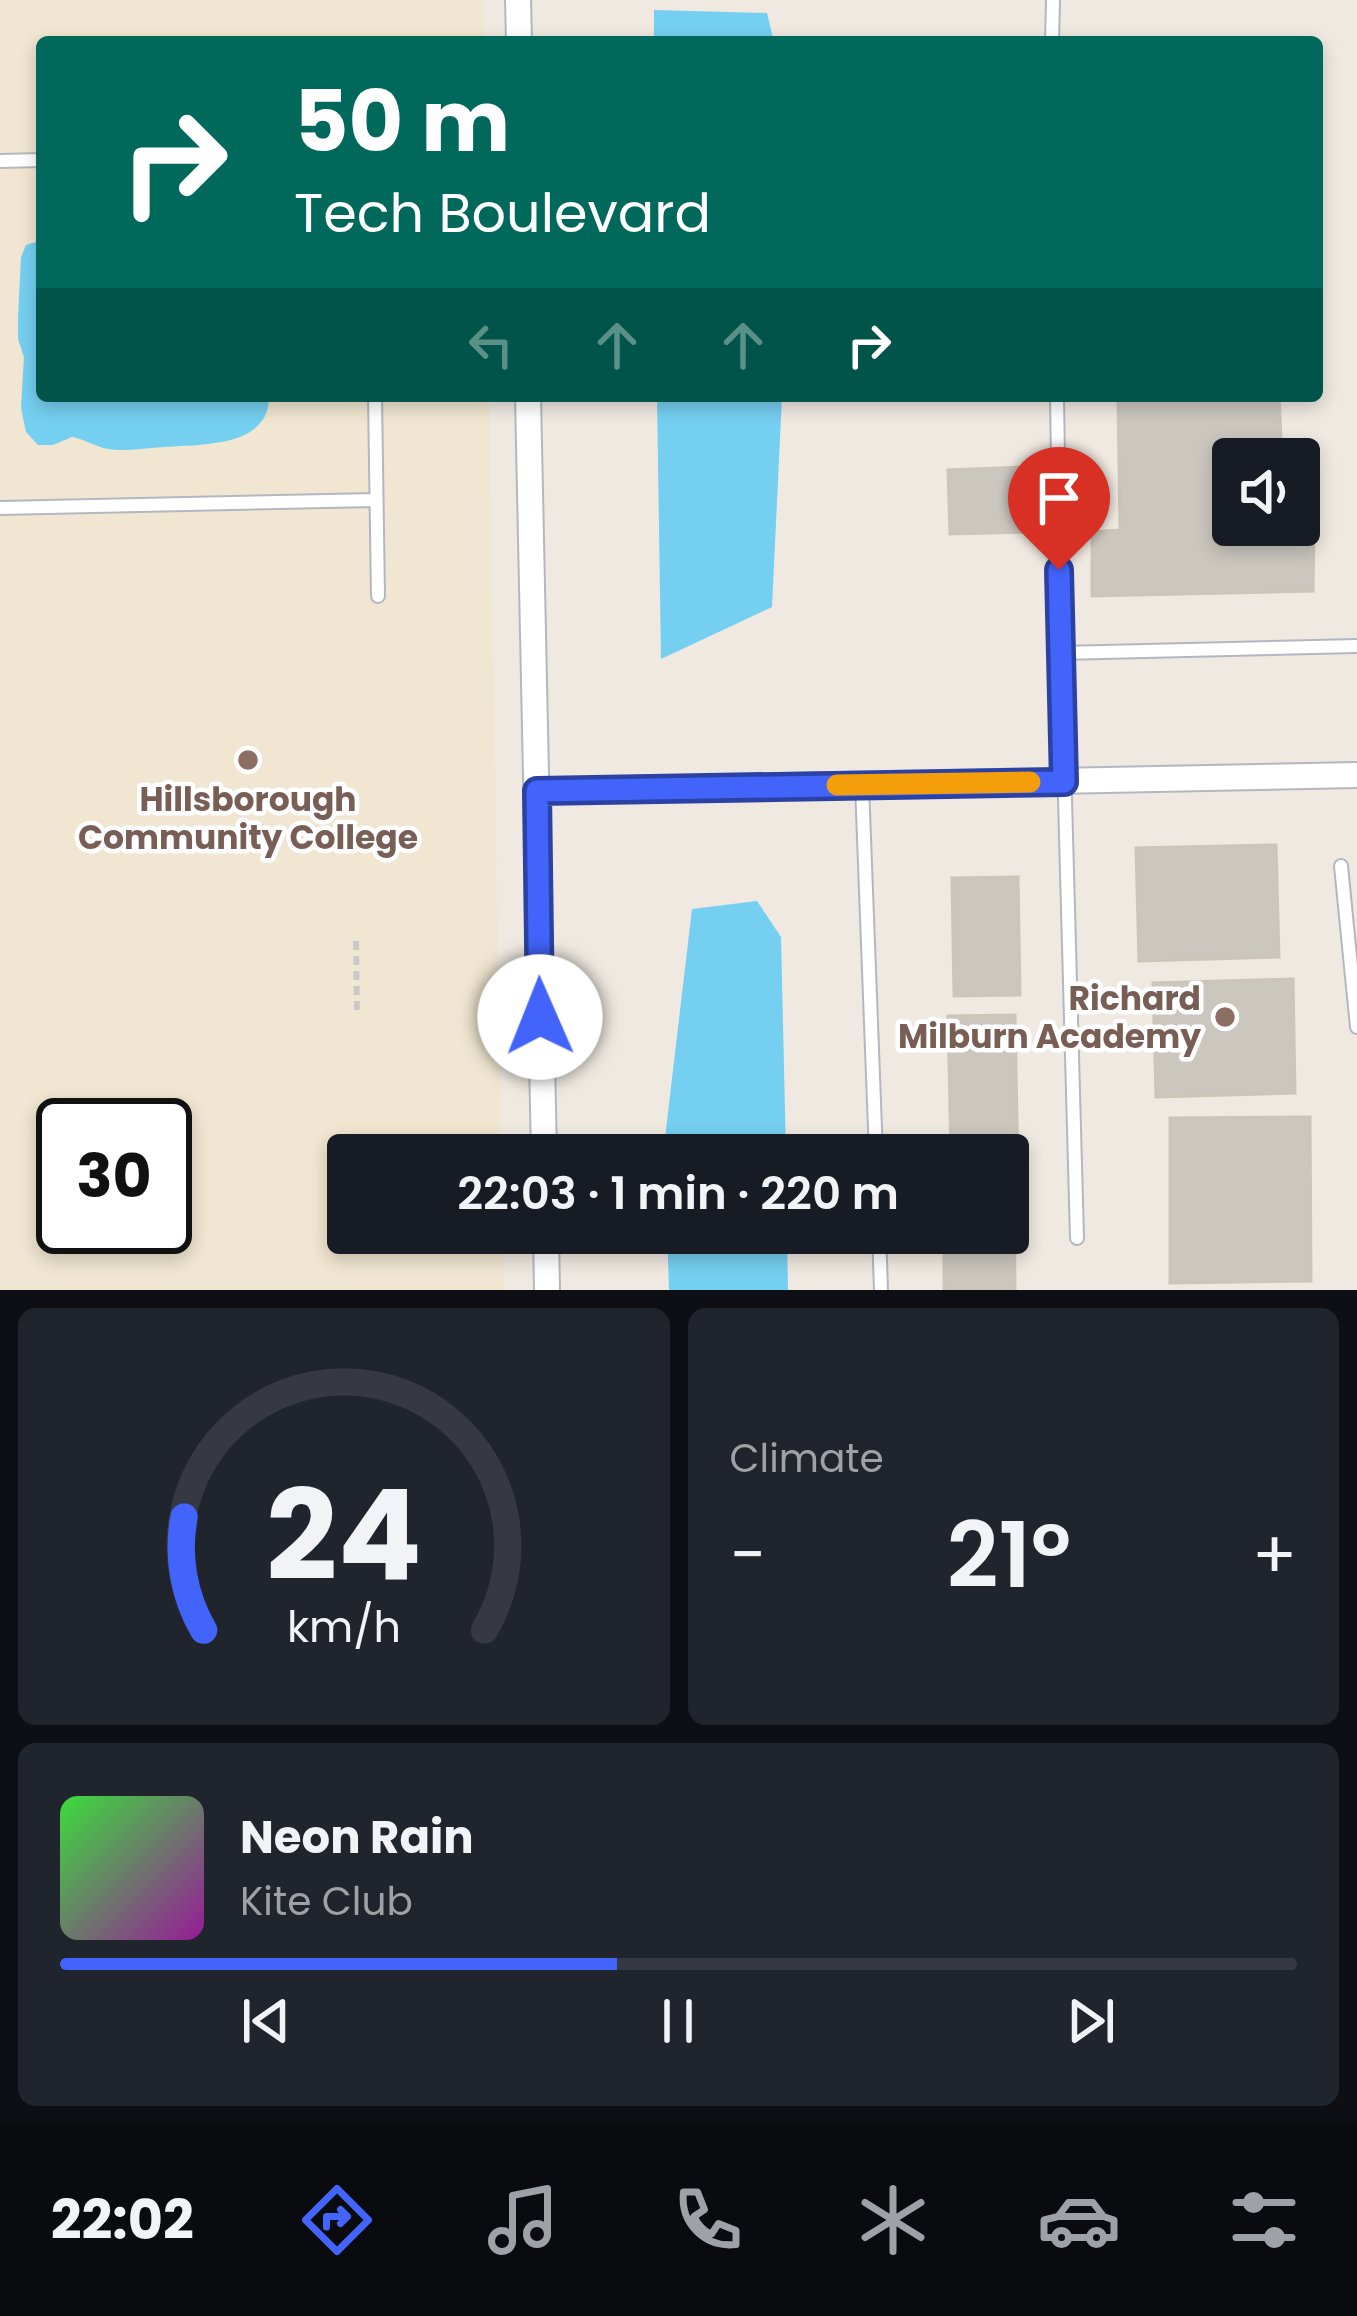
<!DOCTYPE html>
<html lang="en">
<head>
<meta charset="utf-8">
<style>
  body { margin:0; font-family:Poppins,sans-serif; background:#20242c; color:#f1f3f6; height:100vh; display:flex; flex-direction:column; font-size:45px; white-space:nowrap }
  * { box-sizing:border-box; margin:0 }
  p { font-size:39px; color:#9ea1a6 }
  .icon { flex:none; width:66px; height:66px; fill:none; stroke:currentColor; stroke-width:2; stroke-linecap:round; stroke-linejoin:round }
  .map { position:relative; height:1290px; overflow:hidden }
  .panel { display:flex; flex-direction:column; gap:18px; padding:18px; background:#0d0f14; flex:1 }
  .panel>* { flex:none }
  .hud { position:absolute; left:36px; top:36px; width:1287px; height:366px; border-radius:12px; box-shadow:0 6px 18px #0003; background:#00695c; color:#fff; overflow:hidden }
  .controls { position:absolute; left:1212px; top:438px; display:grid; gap:24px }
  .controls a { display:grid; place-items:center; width:108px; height:108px; border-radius:12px; background:#171b24; box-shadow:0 6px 18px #0003; font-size:60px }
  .speed { position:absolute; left:36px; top:1098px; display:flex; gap:24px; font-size:60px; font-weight:700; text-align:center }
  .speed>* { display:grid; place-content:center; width:156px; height:156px; border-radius:50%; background:#171b24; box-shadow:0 6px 18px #0003; line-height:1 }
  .speed .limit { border:6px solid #111; border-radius:18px; background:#fff; color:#111 }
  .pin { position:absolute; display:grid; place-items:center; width:102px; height:102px; color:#fff; margin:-123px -51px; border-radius:50% 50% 50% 0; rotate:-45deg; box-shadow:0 0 12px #0007 }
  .pin .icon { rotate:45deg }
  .me { position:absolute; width:132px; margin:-66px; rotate:359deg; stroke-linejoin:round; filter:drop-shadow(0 0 9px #0008) }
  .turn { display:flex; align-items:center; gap:42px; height:252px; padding:0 60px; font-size:54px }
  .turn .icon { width:156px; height:156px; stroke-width:2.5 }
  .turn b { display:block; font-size:84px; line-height:102px }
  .lanes { display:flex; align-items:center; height:114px; padding:0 60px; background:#0003; justify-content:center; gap:60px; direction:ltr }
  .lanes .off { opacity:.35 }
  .big { font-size:90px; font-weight:600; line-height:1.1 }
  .panel .widget { flex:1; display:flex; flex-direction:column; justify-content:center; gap:18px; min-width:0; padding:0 42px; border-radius:18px; background:#20242c }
  .panel .dial { align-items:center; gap:0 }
  .dial svg { height:312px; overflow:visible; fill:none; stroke:#363941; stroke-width:7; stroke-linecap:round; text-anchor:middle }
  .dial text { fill:#f1f3f6; stroke:none }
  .song { display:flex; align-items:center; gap:36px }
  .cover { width:144px; height:144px; border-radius:18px; background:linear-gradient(135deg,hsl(120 70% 55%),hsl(300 70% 35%)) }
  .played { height:12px; border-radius:6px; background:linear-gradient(90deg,#4264fb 45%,#363941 45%) }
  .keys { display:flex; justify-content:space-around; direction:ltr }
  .heat { display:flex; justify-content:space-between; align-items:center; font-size:66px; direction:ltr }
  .panel .tiles { flex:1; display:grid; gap:18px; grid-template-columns:1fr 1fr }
  .widget:last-child { grid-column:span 2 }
  .trip { position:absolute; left:327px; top:1134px; width:702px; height:120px; border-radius:12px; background:#171b24; box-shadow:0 6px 18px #0003; font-weight:600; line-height:120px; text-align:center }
  .dock { display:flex; height:192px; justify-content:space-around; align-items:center; background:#090b0e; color:#9ea1a6 }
  .dock .icon { width:84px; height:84px }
  .dock .selected { color:#4264fb }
  .dock b { font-size:54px; color:#f1f3f6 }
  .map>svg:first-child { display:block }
</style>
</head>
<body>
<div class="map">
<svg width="1357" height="1290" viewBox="0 0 1357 1290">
  <rect width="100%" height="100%" fill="#efe9e1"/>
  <path fill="#f0e6d1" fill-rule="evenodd" d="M0 0H483L484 42H42V396H489L501 1155H348V1233H503L504 1290H0ZM63 1125H165V1227H63Z"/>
  <path fill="#75cff0" d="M654 10 767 13 774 42H654Z
    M42 240V396H269C270 448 200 444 164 447 146 448 125 452 108 449 96 447 84 439 72 437L53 445H38L26 432 21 408 24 357 18 339V317L21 257 26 245Z
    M657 396H782L772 607 661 659Z
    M757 901 781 937 786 1155H663L692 909Z
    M667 1233H787L788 1290H669Z"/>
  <path fill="#cbc7bf" stroke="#cbc5ba" stroke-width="3" d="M1118 396H1279L1282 459H1233V525L1314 528 1313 591 1092 596V532L1120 530Z
    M1024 467 1027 532 950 534 948 470Z
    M1276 845 1279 957 1139 961 1136 848Z
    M1018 877 1020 995 954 996 952 878Z
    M1293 979 1295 1093 1156 1097 1153 983Z
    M1015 1015 1018 1174H1008V1155H951L948 1016Z
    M1310 1117 1311 1281 1170 1283V1118Z
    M1008 1196H1014L1015 1290H944V1233H1008Z"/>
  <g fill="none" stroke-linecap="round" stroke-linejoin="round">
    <defs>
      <path id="lane" d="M1052 42 1053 0
        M0 161 42 160
        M375 396 378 596
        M1057 396 1061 653
        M0 508 375 500
        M862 785 876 1155
        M1341 866 1357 1027
        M879 1233 881 1290
        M1077 1238 1061 653 1357 646"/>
      <path id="street" d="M518 0 519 42
        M528 396 544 1155
        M537 791 1357 775
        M546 1233 547 1290"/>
    </defs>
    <use href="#lane" stroke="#b4b7c1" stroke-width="16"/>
    <use href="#street" stroke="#b4b7c1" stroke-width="28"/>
    <path stroke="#c9c9c9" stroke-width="6" stroke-dasharray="9 6" stroke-linecap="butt" d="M356 941 357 1013"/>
    <use href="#lane" stroke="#fff" stroke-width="12"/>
    <use href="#street" stroke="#fff" stroke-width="24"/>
  </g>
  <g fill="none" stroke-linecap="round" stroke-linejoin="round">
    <defs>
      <path id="route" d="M540 1017 537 791 1064 782 1059 570"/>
    </defs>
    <use href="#route" stroke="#2b41a3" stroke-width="30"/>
    <use href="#route" stroke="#4264fb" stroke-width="21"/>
    <path stroke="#f59e0b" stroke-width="21" d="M837 785 1030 782"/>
  </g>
  <g fill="#8d6e63" stroke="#fff" stroke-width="4.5">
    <circle cx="248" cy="760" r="12"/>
    <circle cx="1225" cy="1017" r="12"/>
  </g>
  <g text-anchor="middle" stroke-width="9" stroke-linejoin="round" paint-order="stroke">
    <g font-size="33" font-weight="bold" fill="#785e54" stroke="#fff">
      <text x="248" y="811">Hillsborough<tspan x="248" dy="38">Community College</tspan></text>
      <text x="1201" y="1010" text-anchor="end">Richard<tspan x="1201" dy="38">Milburn Academy</tspan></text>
    </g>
  </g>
</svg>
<div class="controls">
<a><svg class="icon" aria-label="sound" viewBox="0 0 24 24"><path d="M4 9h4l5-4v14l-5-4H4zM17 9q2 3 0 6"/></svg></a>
</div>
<div class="speed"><div class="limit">30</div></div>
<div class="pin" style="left:1059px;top:570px;background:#d93025"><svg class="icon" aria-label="arrive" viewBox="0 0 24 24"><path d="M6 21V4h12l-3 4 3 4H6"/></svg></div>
<svg class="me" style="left:540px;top:1017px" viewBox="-20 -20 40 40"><circle r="19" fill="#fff"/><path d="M0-13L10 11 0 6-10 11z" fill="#4264fb"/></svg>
<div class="trip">22:03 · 1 min · 220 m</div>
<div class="hud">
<div class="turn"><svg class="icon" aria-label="right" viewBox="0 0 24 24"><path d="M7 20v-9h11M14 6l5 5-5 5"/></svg><div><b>50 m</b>Tech Boulevard</div></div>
<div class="lanes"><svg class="icon off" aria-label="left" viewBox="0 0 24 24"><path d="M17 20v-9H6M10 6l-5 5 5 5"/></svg><svg class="icon off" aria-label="ahead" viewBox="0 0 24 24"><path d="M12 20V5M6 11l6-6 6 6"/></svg><svg class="icon off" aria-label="ahead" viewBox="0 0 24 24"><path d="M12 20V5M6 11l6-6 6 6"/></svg><svg class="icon" aria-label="right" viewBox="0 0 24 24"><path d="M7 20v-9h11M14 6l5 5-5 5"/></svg></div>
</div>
</div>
<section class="panel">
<div class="tiles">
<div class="widget dial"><svg viewBox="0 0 100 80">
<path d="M14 69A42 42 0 1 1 86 69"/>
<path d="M14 69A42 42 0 0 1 9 40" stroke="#4264fb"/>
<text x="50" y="56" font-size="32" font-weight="700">24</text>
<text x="50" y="72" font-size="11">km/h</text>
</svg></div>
<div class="widget"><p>Climate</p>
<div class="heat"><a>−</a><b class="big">21°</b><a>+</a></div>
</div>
<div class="widget">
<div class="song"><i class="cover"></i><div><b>Neon Rain</b><p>Kite Club</p></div></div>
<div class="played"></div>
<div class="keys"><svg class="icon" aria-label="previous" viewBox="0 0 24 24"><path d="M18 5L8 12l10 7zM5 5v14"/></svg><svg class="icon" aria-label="pause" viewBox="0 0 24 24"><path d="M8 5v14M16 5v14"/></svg><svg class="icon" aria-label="next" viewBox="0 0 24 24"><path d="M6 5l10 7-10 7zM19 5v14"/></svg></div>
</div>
</div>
</section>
<nav class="dock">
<b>22:02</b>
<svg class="icon selected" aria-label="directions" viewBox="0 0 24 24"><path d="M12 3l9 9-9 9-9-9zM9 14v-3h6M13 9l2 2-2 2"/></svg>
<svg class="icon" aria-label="music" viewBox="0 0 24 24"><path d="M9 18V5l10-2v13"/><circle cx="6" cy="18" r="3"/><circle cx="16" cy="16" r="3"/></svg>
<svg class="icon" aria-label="phone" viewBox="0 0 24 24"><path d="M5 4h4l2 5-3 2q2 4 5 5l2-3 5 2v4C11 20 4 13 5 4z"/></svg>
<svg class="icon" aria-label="climate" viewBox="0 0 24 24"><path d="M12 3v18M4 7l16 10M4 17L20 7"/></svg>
<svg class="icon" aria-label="car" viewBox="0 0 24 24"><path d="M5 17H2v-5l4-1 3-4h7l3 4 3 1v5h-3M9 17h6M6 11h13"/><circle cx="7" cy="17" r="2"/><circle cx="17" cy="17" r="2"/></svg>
<svg class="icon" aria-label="filters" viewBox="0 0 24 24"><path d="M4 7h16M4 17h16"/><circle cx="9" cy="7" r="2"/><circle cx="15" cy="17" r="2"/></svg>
</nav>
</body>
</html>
